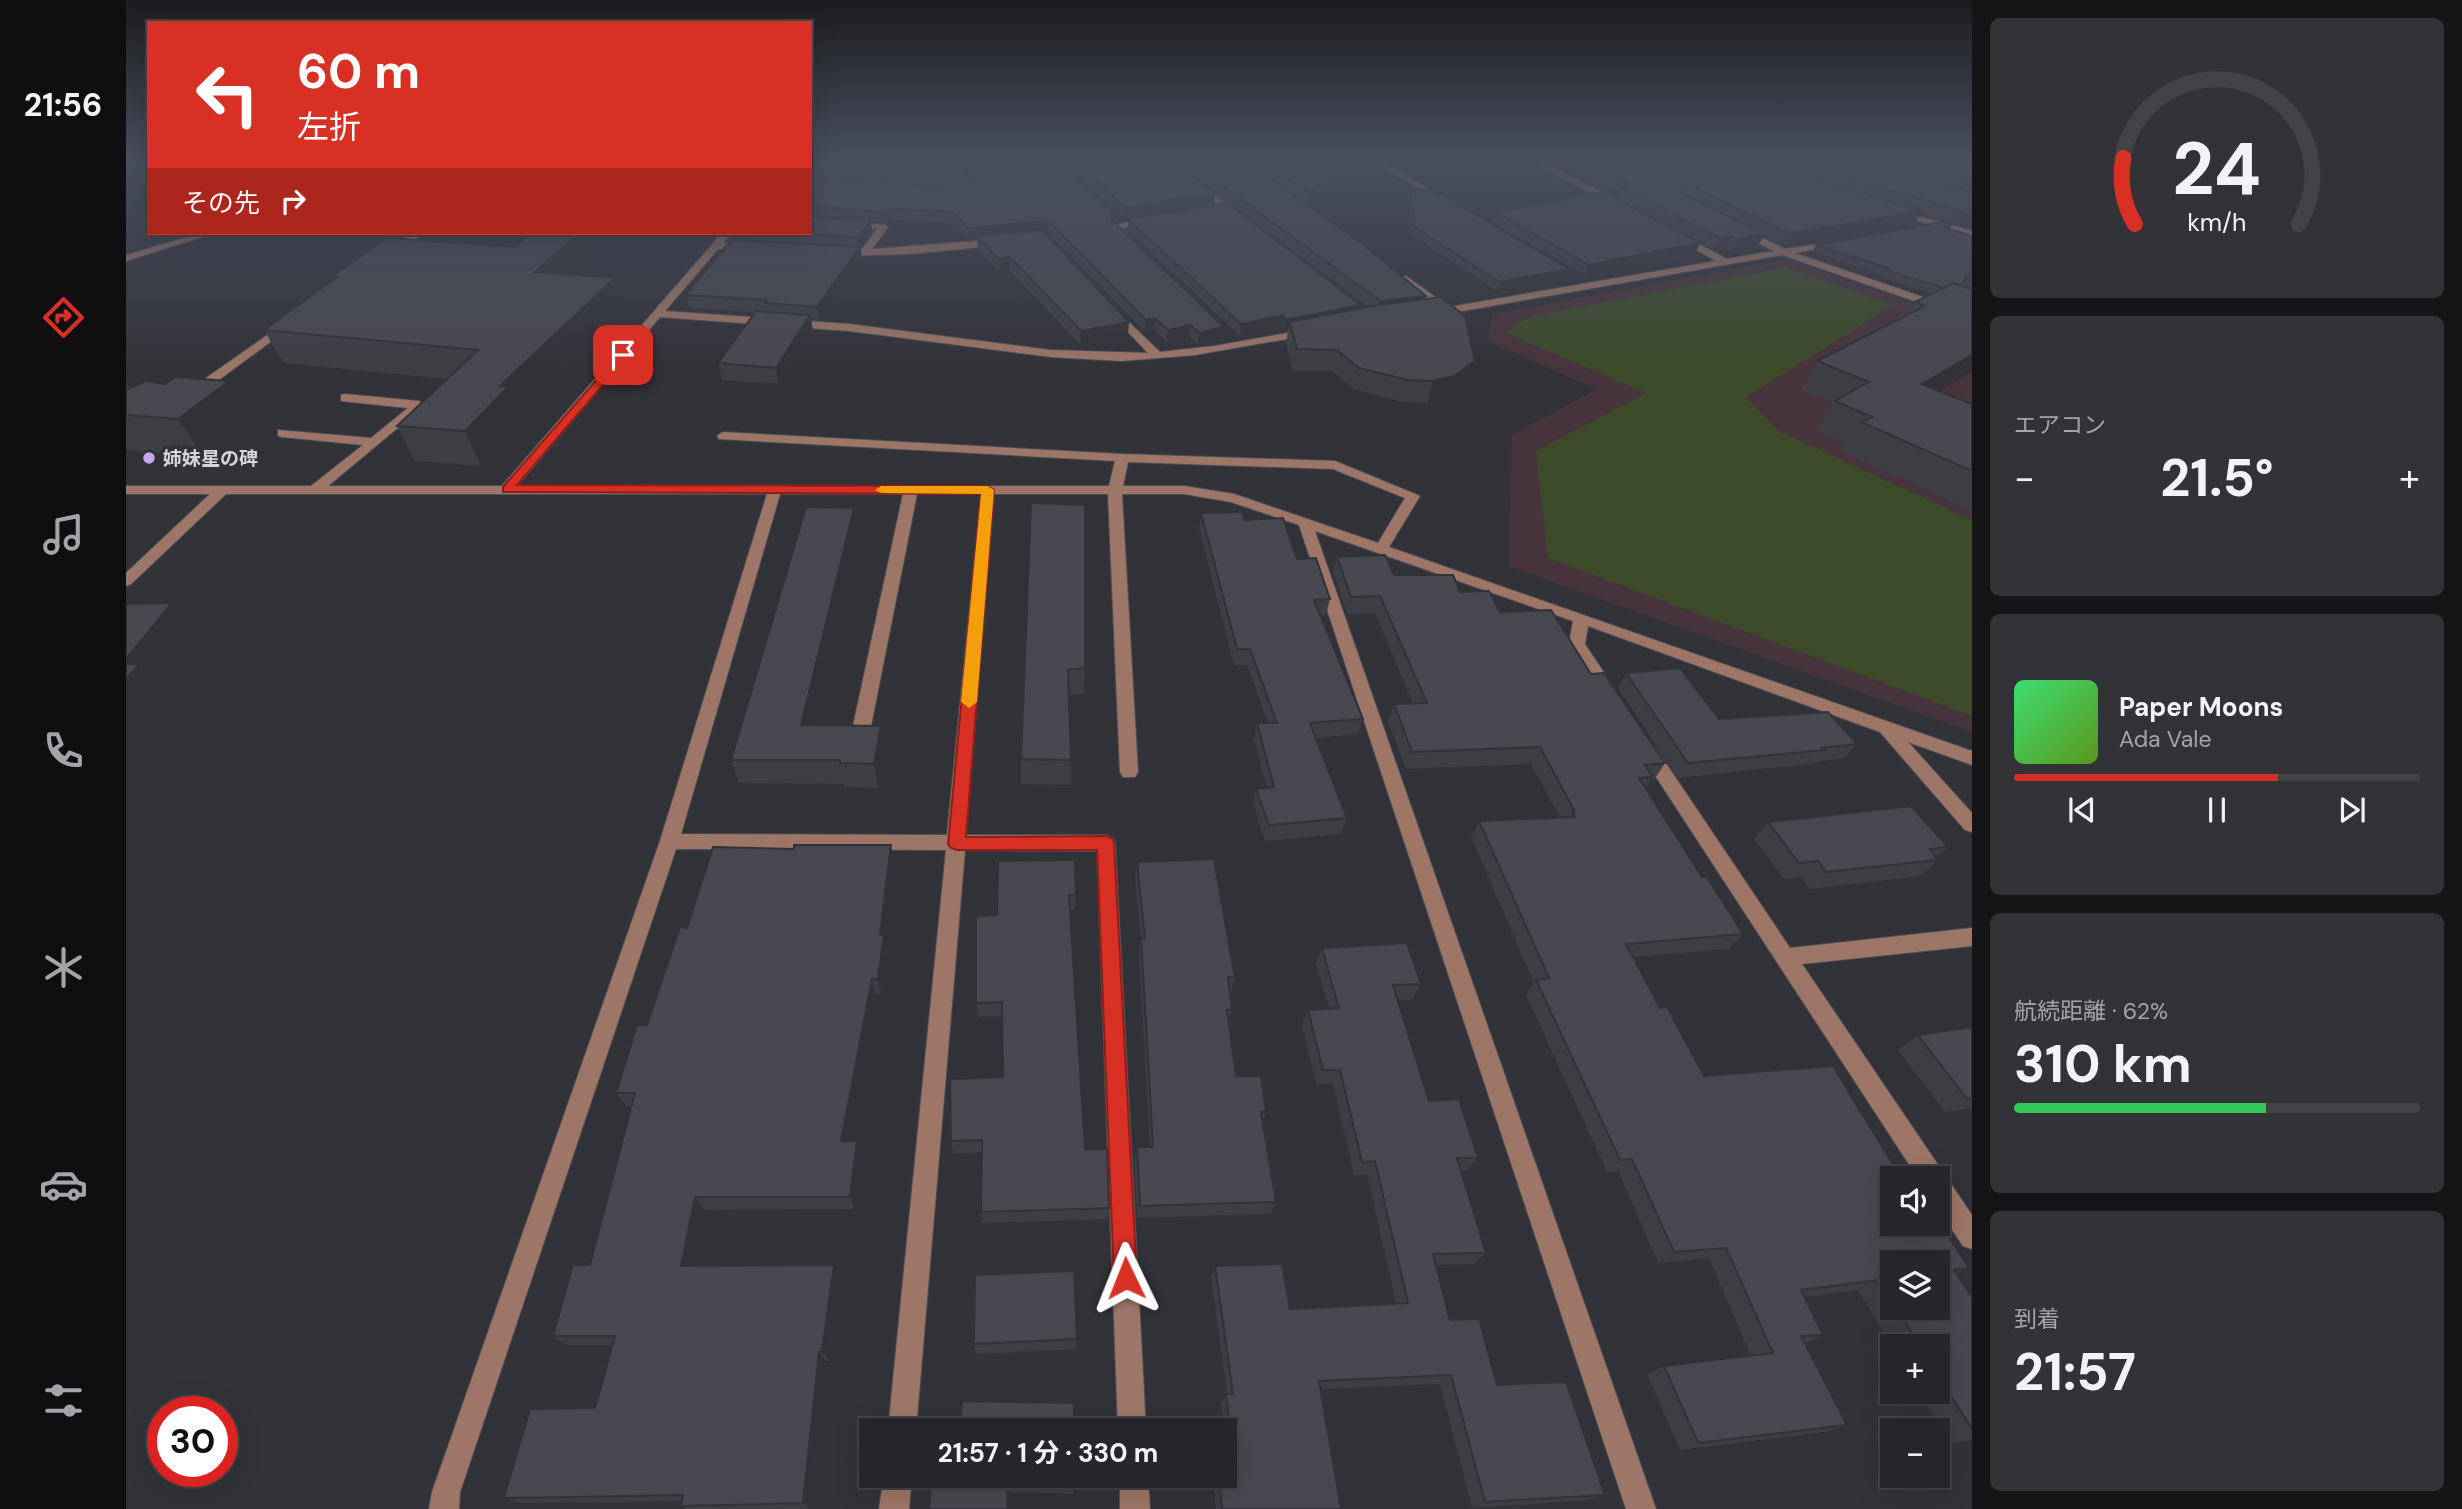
<!DOCTYPE html>
<html lang="ja">
<head>
<meta charset="utf-8">
<style>
  body { margin:0; font-family:"DM Sans","Noto Sans JP",sans-serif; background:#323237; color:#f1f3f6; height:100vh; display:flex; flex-direction:column; font-size:26px; white-space:nowrap }
  * { box-sizing:border-box; margin:0 }
  p { font-size:23px; color:#a4a5a9 }
  .icon { flex:none; width:38px; height:38px; fill:none; stroke:currentColor; stroke-width:2; stroke-linecap:round; stroke-linejoin:round }
  .map { position:relative; flex:1; overflow:hidden }
  .panel { display:flex; flex-direction:column; gap:18px; padding:18px; background:#151518; width:490px }
  .panel>* { flex:none }
  .guide { position:absolute; left:21px; top:21px; width:665px; height:214px; border-radius:0px; box-shadow:0 7px 28px #0002,0 0 0 2px #424347; background:#d93025; color:#fff; overflow:hidden }
  .tools { position:absolute; left:1754px; top:1166px; display:grid; gap:14px }
  .tools a { display:grid; place-items:center; width:70px; height:70px; border-radius:0px; background:#26262b; box-shadow:0 7px 28px #0002,0 0 0 2px #424347; font-size:35px }
  .speed { position:absolute; left:21px; top:1396px; display:flex; gap:14px; font-size:35px; font-weight:700; text-align:center }
  .speed>* { display:grid; place-content:center; width:91px; height:91px; border-radius:50%; background:#26262b; box-shadow:0 7px 28px #0002,0 0 0 2px #424347; line-height:1 }
  .speed .limit { border:10px solid #d22; background:#fff; color:#111 }
  .pin { position:absolute; display:grid; place-items:center; width:60px; height:60px; color:#fff; margin:-30px; border-radius:14px; box-shadow:0 4px 10px #0006 }
  .me { position:absolute; width:77px; margin:-38px; rotate:358deg; stroke-linejoin:round; filter:drop-shadow(0 0 5px #0008) }
  .turn { display:flex; align-items:center; gap:24px; height:147px; padding:0 35px; font-size:32px }
  .turn .icon { width:91px; height:91px; stroke-width:2.5 }
  .turn b { display:block; font-size:49px; line-height:60px }
  .then { display:flex; align-items:center; height:66px; padding:0 35px; background:#0003; gap:14px; font-size:26px }
  .big { font-size:52px; font-weight:700; line-height:1.1 }
  .panel .tile { flex:1; display:flex; flex-direction:column; justify-content:center; gap:10px; min-width:0; padding:0 24px; border-radius:10px; background:#323237 }
  .panel .dial { align-items:center; gap:0 }
  .dial svg { height:182px; overflow:visible; fill:none; stroke:#424347; stroke-width:7; stroke-linecap:round; text-anchor:middle }
  .dial text { fill:#f1f3f6; stroke:none }
  .song { display:flex; align-items:center; gap:21px }
  .cover { width:84px; height:84px; border-radius:10px; background:linear-gradient(135deg,hsl(140 70% 55%),hsl(90 70% 35%)) }
  .played { height:7px; border-radius:4px; background:linear-gradient(90deg,#d93025 65%,#424347 65%) }
  .keys { display:flex; justify-content:space-around; direction:ltr }
  .heat { display:flex; justify-content:space-between; align-items:center; font-size:38px; direction:ltr }
  .charge { height:10px; border-radius:5px; background:linear-gradient(90deg,#34c759 62%,#424347 0) }
  .trip { position:absolute; left:733px; top:1418px; width:378px; height:70px; border-radius:0px; background:#26262b; box-shadow:0 7px 28px #0002,0 0 0 2px #424347; font-weight:700; line-height:70px; text-align:center }
  main { display:flex; flex:1; min-height:0 }
  .tab-bar { display:flex; flex-direction:column; width:126px; justify-content:space-around; align-items:center; background:#0f0f11; color:#a4a5a9 }
  .tab-bar .icon { width:49px; height:49px }
  .tab-bar .on { color:#d93025 }
  .tab-bar b { font-size:32px; color:#f1f3f6 }
  .map>svg:first-child { display:block }
</style>
</head>
<body>
<main>
<nav class="tab-bar">
<b>21:56</b>
<svg class="icon on" aria-label="directions" viewBox="0 0 24 24"><path d="M12 3l9 9-9 9-9-9zM9 14v-3h6M13 9l2 2-2 2"/></svg>
<svg class="icon" aria-label="music" viewBox="0 0 24 24"><path d="M9 18V5l10-2v13"/><circle cx="6" cy="18" r="3"/><circle cx="16" cy="16" r="3"/></svg>
<svg class="icon" aria-label="phone" viewBox="0 0 24 24"><path d="M5 4h4l2 5-3 2q2 4 5 5l2-3 5 2v4C11 20 4 13 5 4z"/></svg>
<svg class="icon" aria-label="climate" viewBox="0 0 24 24"><path d="M12 3v18M4 7l16 10M4 17L20 7"/></svg>
<svg class="icon" aria-label="car" viewBox="0 0 24 24"><path d="M5 17H2v-5l4-1 3-4h7l3 4 3 1v5h-3M9 17h6M6 11h13"/><circle cx="7" cy="17" r="2"/><circle cx="17" cy="17" r="2"/></svg>
<svg class="icon" aria-label="filters" viewBox="0 0 24 24"><path d="M4 7h16M4 17h16"/><circle cx="9" cy="7" r="2"/><circle cx="15" cy="17" r="2"/></svg>
</nav>
<div class="map">
<svg width="1846" height="1509" viewBox="0 0 1846 1509">
  <rect width="100%" height="100%" fill="#323239"/>
  <path fill="#48343c" d="M1662 259 1846 324V732L1383 566 1386 435 1471 389 1361 341 1367 314Z"/>
  <path fill="#3d4b2b" d="M1660 267 1767 305 1620 397 1653 431 1846 520V716L1422 558 1410 451 1520 393 1380 333 1402 317Z"/>
  <g fill="none" stroke-linecap="round" stroke-linejoin="round">
    <defs>
      <path id="minor" d="M1031 157H1040L1116 215V219H1110Z
        M1240 157H1250L1324 201 1316 203Z
        M1398 157H1408L1500 205 1492 207Z
        M1766 209 1846 231V237L1766 213Z
        M1025 217 1030 220 1028 222 996 228 1007 239 1002 242 984 226Z
        M684 219 760 225 762 227 746 249 876 239 881 242 876 245 785 254 712 256 709 255V251L736 249 751 229 684 225Z
        M1614 227 1659 249 1714 241V245L1669 253 1846 314V321L1656 255 1308 316 1303 313 1312 309 1271 278 1280 276 1323 307 1590 261 1551 239V235L1554 234 1601 259 1648 251 1611 232 1609 230Z
        M75 233H89L0 261V255Z
        M287 233H298L267 255H261V251Z
        M596 233H606L597 243 621 244 626 247 621 250 592 249 539 311 723 324 925 350 1022 353 983 312 982 310 987 307 1034 352 1088 346 1184 329 1190 332 1184 335 1069 355 996 361 925 357 723 331 534 317 391 486H983L989 461 593 439 591 436 597 432 996 454 1209 461 1294 496 1263 547 1846 751V765L1782 742 1846 813V832L1839 830 1754 732 1462 626 1459 644 1490 691 1482 697 1476 695 1443 644 1447 621 1189 531 1530 1509H1500L1173 525 1105 502 1058 494H996L1012 772 1009 777H997L994 772 982 494H868L840 835H980L987 838 989 843 1020 1430H992L971 851 839 850 790 1430H762L820 850 550 849 334 1492 333 1509H303L306 1492 534 841 641 494H100L5 584 0 586V573L84 494H0V486H185L237 445 156 437 152 436V430L245 438 282 408 215 401V395L219 394 293 401 299 405 202 486H376ZM1002 462 1207 469 1279 498 1252 543 1108 494 1058 486H997ZM654 494H777L727 726 736 732 745 726 791 494H855L821 835 555 834Z
        M157 324 166 326 71 396H63V390Z
        M1523 746 1529 747 1664 948 1846 928V946L1676 964 1846 1215V1249L1837 1246 1811 1207V1178H1792L1517 757 1514 752 1517 747Z
        M758 1475H786L783 1509H753Z
        M994 1475H1022L1024 1509H994Z"/>
    </defs>
    <use href="#minor" stroke="#4f4f56" stroke-width="2"/>
    <use href="#minor" fill="#9d7667" fill-rule="evenodd"/>
  </g>
  <path fill="#3e3e45" fill-rule="evenodd" d="M684 157H928L985 219 1098 327 1097 340 1072 345 1064 337 1041 342 1028 330 1019 332 922 232 919 233 1002 336 954 345 884 270 873 272 852 249 851 238 843 239 829 223 765 220 762 224 745 222 746 231 734 247 736 260 694 320 685 319 687 331 653 384 596 380 592 363 630 312 563 308 560 295 616 240 614 233H684ZM846 163 859 165 841 187 837 186 846 173Z
    M933 157H1042L1088 204 1000 219Z
    M1043 157H1115L1300 296 1299 299 1342 382 1321 397 1301 403 1276 402 1228 389 1206 371H1167L1160 343 1162 330 1157 331 1156 327 1114 336 1002 230V219L1235 305V308L1242 307Z
    M1115 157H1204L1201 180 1183 205Z
    M1426 157H1840L1846 159V218L1834 225 1795 213 1789 222 1662 244 1652 243 1638 235 1632 246 1605 251 1599 248 1588 250 1492 199 1494 192Z
    M1284 189 1443 269 1440 278 1371 291 1286 235 1282 197Z
    M1370 212 1570 253 1459 275 1367 222Z
    M1825 225 1823 229 1846 236V372L1814 391 1846 404V511L1716 452 1721 444 1691 430 1707 404 1675 390 1691 361 1781 315 1789 302 1807 294 1754 277 1756 275 1686 252 1690 245Z
    M463 264 451 275 489 278 499 310 394 414 397 420 355 466 289 461 271 426 321 379 157 363 138 330 207 279 206 276Z
    M0 382 4 388 126 418 78 457 15 452 0 449Z
    M905 503 959 668 958 694 943 695 945 760V785L895 784V759Z
    M1075 513 1118 520 1171 559 1204 599 1200 615H1195L1237 719 1232 734 1190 738 1221 818 1215 834 1139 841 1127 804 1130 789 1141 788 1128 739 1131 723H1142L1121 665H1108L1073 528Z
    M732 531 687 725 759 750 752 788 719 787 718 784 613 783 605 760Z
    M1211 557 1268 575 1334 592 1374 612 1465 674 1539 763 1528 780H1525L1519 789 1576 877 1617 934 1603 949 1507 957 1534 1008 1578 1076 1766 1178 1843 1268 1830 1274 1846 1297V1440L1824 1444 1793 1391H1811V1346H1766L1732 1290 1679 1297 1697 1335 1678 1344 1721 1425 1699 1432 1554 1450 1521 1374 1538 1366 1625 1356 1583 1258 1532 1263 1492 1171 1481 1172 1400 995 1408 983 1345 837 1353 821 1434 818 1405 764 1280 769 1262 721 1268 704H1287L1249 613 1221 614 1207 573ZM1766 1262 1811 1307H1766Z
    M1500 673 1593 719 1731 744 1718 758 1688 762 1686 764 1552 778 1492 688Z
    M1642 822 1822 847 1810 857 1812 860 1794 876 1684 889 1676 877 1658 879 1628 839Z
    M768 861 759 938 762 951 755 994H749L722 1141H731L736 1154 729 1209 578 1210 567 1266 713 1276 703 1361H700L684 1509H562L555 1506 556 1501 394 1503 378 1498 469 1408 486 1345H440L427 1336 464 1265 505 1106H500L490 1093 521 1025 561 928Z
    M872 861 950 895 949 910H944L959 1149 983 1208 982 1219 856 1223 855 1212 856 1152 827 1154 825 1141 877 1077 876 1016 852 1017 850 1003 871 915Z
    M1011 862 1109 978 1105 993H1104L1106 1010 1103 1020 1110 1076 1140 1112 1137 1122 1150 1202 1144 1214 1011 1218 1008 1160 1011 1147H1024L1013 954 1015 938 1009 879Z
    M1196 948 1295 984 1287 999 1272 1000 1303 1101 1352 1158 1341 1170 1335 1171 1360 1253 1348 1264 1309 1265 1324 1320 1371 1385 1479 1495 1462 1500 1346 1508 1314 1384 1194 1389 1215 1509H1090L1087 1475H1099L1101 1463 1099 1430H1098L1095 1403 1101 1394 1085 1277 1089 1266 1164 1309 1270 1304 1241 1174 1228 1175 1207 1084H1190L1176 1025 1182 1010 1203 1008 1190 964Z
    M1846 1027V1108L1819 1112 1772 1050 1792 1035Z
    M951 1339 950 1349 850 1354 848 1344Z
    M831 1475 948 1488 947 1494 883 1492V1509H803L830 1489Z"/>
  <path fill="#323238" d="M846 163V173L837 187 836 176Z
    M696 167 697 177 690 183 689 172Z
    M1203 170 1201 180 1183 205 1185 194Z
    M1089 193 1088 204 1000 219V208Z
    M764 209 765 220 762 224 761 213Z
    M1796 211 1789 222 1662 244 1668 233Z
    M1846 211V218L1834 225 1841 213Z
    M745 220 746 231 734 247 736 260 694 320 691 307 734 248 732 237Z
    M922 221V232L853 238 851 236V238L843 239 842 228Z
    M453 233 463 264 421 304 409 272Z
    M1638 234 1632 246 1605 251 1611 239Z
    M1605 236 1599 248 1588 250 1593 238Z
    M1574 243 1570 253 1459 275 1462 265Z
    M884 257V270L873 272V259Z
    M1443 269 1440 278 1371 291 1374 282Z
    M489 278 499 310 394 414 397 420 355 466 339 431 374 386Z
    M1300 296 1297 308 1251 313 1254 301Z
    M1235 305 1233 317 1164 322 1162 330 1157 331 1159 320Z
    M684 315 687 331 653 384 650 368Z
    M1158 315 1156 327 1114 336 1115 324Z
    M1029 318 1028 330 1019 332 1020 320Z
    M1003 322 1002 336 954 345 955 331Z
    M1065 325 1064 337 1041 342 1042 330Z
    M1098 327 1097 340 1072 345 1073 333Z
    M1846 355V372L1776 413 1796 384Z
    M1349 361 1342 382 1321 397 1301 403 1307 381Z
    M103 381 126 418 78 457 52 419Z
    M728 508 732 531 682 748 675 725Z
    M46 603 60 620 20 671 29 681 0 714V659Z
    M755 726 759 750 752 788 748 764Z
    M765 845 768 861 759 938 762 951 755 994 752 979 754 935Z
    M746 979 749 994 720 1154 715 1141Z
    M731 1141 736 1154 729 1209 724 1197Z
    M569 1197 578 1210 565 1276 555 1266Z
    M708 1265 713 1276 703 1361 696 1351Z
    M693 1352 700 1361 684 1509 677 1503Z
    M882 1486 883 1492V1509H881Z"/>
  <path fill="#484850" stroke="#323238" stroke-width="2" d="M684 157H725L846 163 836 176 696 167 689 172 695 178 841 187 863 160 861 157H928L985 211V219L1098 327 1073 333 1065 325 1042 330 1029 318 1020 320 922 221 842 228 828 212 764 209 761 213 684 206Z
    M944 157H1042L1089 193 1000 208Z
    M1058 157H1115L1239 246 1300 296 1254 301Z
    M1132 157H1204L1203 170 1185 194Z
    M1450 157H1618L1796 211 1668 233 1658 231 1555 181H1546V189L1638 234 1611 239 1605 236 1593 238 1496 188 1506 186Z
    M1650 157H1744L1846 193V211L1841 213Z
    M1772 157H1840L1846 159V183Z
    M1284 189 1308 190 1443 269 1374 282 1288 227Z
    M1478 192 1574 243 1462 265 1370 212Z
    M1101 203 1235 305 1159 320 1158 315 1115 324 1002 219Z
    M684 217 745 220 732 237 650 233H684Z
    M1816 222 1825 225 1820 228 1846 236V274L1841 276 1835 286 1827 283 1818 288 1759 270 1762 268 1690 245Z
    M916 230 1003 322 955 331 884 257 873 259 851 236Z
    M406 233H453L409 272 489 278 374 386H383L339 431 271 426 352 350 138 330 211 277 206 276 261 238 389 247Z
    M605 240 734 247 691 307 639 303 641 300 560 295Z
    M1827 283 1846 289V355L1796 384 1846 404V471L1735 422 1746 417 1709 401 1743 382 1691 361 1799 306 1789 302Z
    M1315 297 1339 316 1349 361 1328 376 1307 381 1282 380 1233 368 1211 350 1171 349 1164 322 1253 305Z
    M630 311 684 315 650 368 592 363Z
    M49 377 103 381 52 419 0 415V390L19 381 39 384Z
    M905 503 959 505V668L942 670 945 760 895 759Z
    M680 507 728 508 675 725 755 726 748 764 714 763V760H605Z
    M1117 512 1118 520 1157 518 1171 559 1190 558 1204 599 1188 600 1237 719 1184 723 1221 818 1143 825 1130 789 1148 787 1131 723H1151L1124 649H1111L1075 513Z
    M1259 555 1268 575H1327L1334 592 1363 591 1374 612 1425 610 1465 674 1478 673 1539 763 1519 765 1527 777 1513 778 1576 877H1581L1617 934 1500 944 1534 1008 1541 1007 1578 1076 1707 1066 1775 1178H1766V1223H1811V1219L1843 1268 1828 1270 1846 1297V1429L1811 1373V1346H1794L1770 1307H1811V1262H1766V1300L1753 1280 1675 1290 1697 1335 1675 1336 1721 1425 1572 1443 1538 1366 1647 1353 1600 1248 1548 1252 1506 1159 1494 1160 1410 980 1423 978 1353 821 1449 817 1446 812H1449L1414 747 1286 752 1268 704 1301 703 1254 596 1225 597 1211 557Z
    M46 603 0 659V604Z
    M0 664H14L0 679Z
    M1554 668 1593 719 1702 712 1731 744 1696 748 1698 750 1562 763 1500 673Z
    M1785 806 1822 847 1804 849 1812 860 1700 872 1692 861 1673 863 1642 822Z
    M668 845H765L754 935H758L752 979H746L715 1141H731L724 1197H569L555 1266 708 1265 696 1351 693 1352 677 1503 555 1506 557 1495 378 1498 404 1409 469 1408 489 1336H427L447 1265H464L509 1093H490L511 1025H521L554 927 561 928 587 847 668 849Z
    M1088 859 1109 978 1102 977 1106 1010H1101L1110 1076H1135L1140 1112H1135L1150 1202 1014 1206 1011 1147H1027L1015 938 1019 939 1011 862Z
    M949 860 950 895H943L959 1149H981L983 1208 855 1212 856 1140 825 1141 824 1079 877 1077 876 1002 850 1003V916L871 915 872 861Z
    M1281 943 1295 984 1267 985 1303 1101 1333 1099 1352 1158H1331L1360 1253 1307 1254 1324 1320 1353 1319 1371 1385 1440 1382 1479 1495 1359 1502 1325 1375 1193 1381 1215 1509H1096L1093 1475H1099V1463L1107 1462 1100 1394H1107L1089 1266 1156 1264 1164 1309 1282 1303 1249 1161 1236 1162 1214 1070H1197L1182 1010 1213 1008 1196 948Z
    M1846 1027V1098L1841 1099 1792 1035Z
    M948 1271 951 1339 848 1344 849 1275Z
    M836 1401 948 1403V1430H834Z
    M831 1475H948V1488L882 1486 881 1509H803L805 1488 830 1489Z"/>
  <linearGradient id="sky" x2="0" y2="1"><stop stop-color="#1c1c1f"/><stop offset="0.43" stop-color="#494f5f"/><stop offset="1" stop-color="#494f5f" stop-opacity="0"/></linearGradient>
  <rect width="1846" height="368" fill="url(#sky)"/>
  <path fill="#d93025" stroke="#8d1f18" stroke-width="2" d="M497 352 502 355 501 357 391 485 862 486 868 490 840 837 980 836 986 838 988 843 1011 1278 1008 1286 1000 1289 992 1286 988 1278 971 850H831L825 848 822 844 855 494 377 492V487L494 353Z"/>
  <path fill="#f59e0b" d="M862 486 868 490 851 702 843 708 835 702 855 494 755 493 749 490 755 486Z"/>
  <circle fill="#c5a7f1" stroke="#323239" stroke-width="2.5" cx="23" cy="458" r="7"/>
  <g text-anchor="middle" stroke-width="7" stroke-linejoin="round" paint-order="stroke">
    <g font-size="19" font-weight="bold" fill="#d5d5da" stroke="#323239" text-anchor="start">
      <text x="37" y="465">姉妹星の碑</text>
    </g>
  </g>
</svg>
<div class="tools">
<a><svg class="icon" aria-label="sound" viewBox="0 0 24 24"><path d="M4 9h4l5-4v14l-5-4H4zM17 9q2 3 0 6"/></svg></a>
<a><svg class="icon" aria-label="layers" viewBox="0 0 24 24"><path d="M12 4l9 5-9 5-9-5zM3 14l9 5 9-5"/></svg></a>
<a>+</a>
<a>−</a>
</div>
<div class="speed"><div class="limit">30</div></div>
<div class="pin" style="left:497px;top:355px;background:#d93025"><svg class="icon" aria-label="arrive" viewBox="0 0 24 24"><path d="M6 21V4h12l-3 4 3 4H6"/></svg></div>
<svg class="me" style="left:1000px;top:1278px" viewBox="-20 -20 40 40"><path d="M0-17L14 15 0 8-14 15z" fill="#d93025" stroke="#fff" stroke-width="4"/></svg>
<div class="trip">21:57 · 1 分 · 330 m</div>
<div class="guide">
<div class="turn"><svg class="icon" aria-label="left" viewBox="0 0 24 24"><path d="M17 20v-9H6M10 6l-5 5 5 5"/></svg><div><b>60 m</b>左折</div></div>
<div class="then">その先<svg class="icon" aria-label="right" viewBox="0 0 24 24"><path d="M7 20v-9h11M14 6l5 5-5 5"/></svg></div>
</div>
</div>
<section class="panel">
<div class="tile dial"><svg viewBox="0 0 100 80">
<path d="M14 69A42 42 0 1 1 86 69"/>
<path d="M14 69A42 42 0 0 1 9 40" stroke="#d93025"/>
<text x="50" y="56" font-size="32" font-weight="700">24</text>
<text x="50" y="72" font-size="11">km/h</text>
</svg></div>
<div class="tile"><p>エアコン</p>
<div class="heat"><a>−</a><b class="big">21.5°</b><a>+</a></div>
</div>
<div class="tile">
<div class="song"><i class="cover"></i><div><b>Paper Moons</b><p>Ada Vale</p></div></div>
<div class="played"></div>
<div class="keys"><svg class="icon" aria-label="previous" viewBox="0 0 24 24"><path d="M18 5L8 12l10 7zM5 5v14"/></svg><svg class="icon" aria-label="pause" viewBox="0 0 24 24"><path d="M8 5v14M16 5v14"/></svg><svg class="icon" aria-label="next" viewBox="0 0 24 24"><path d="M6 5l10 7-10 7zM19 5v14"/></svg></div>
</div>
<div class="tile"><p>航続距離 · 62%</p><b class="big">310 km</b><div class="charge"></div></div>
<div class="tile"><p>到着</p><b class="big">21:57</b></div>
</section>
</main>
</body>
</html>
